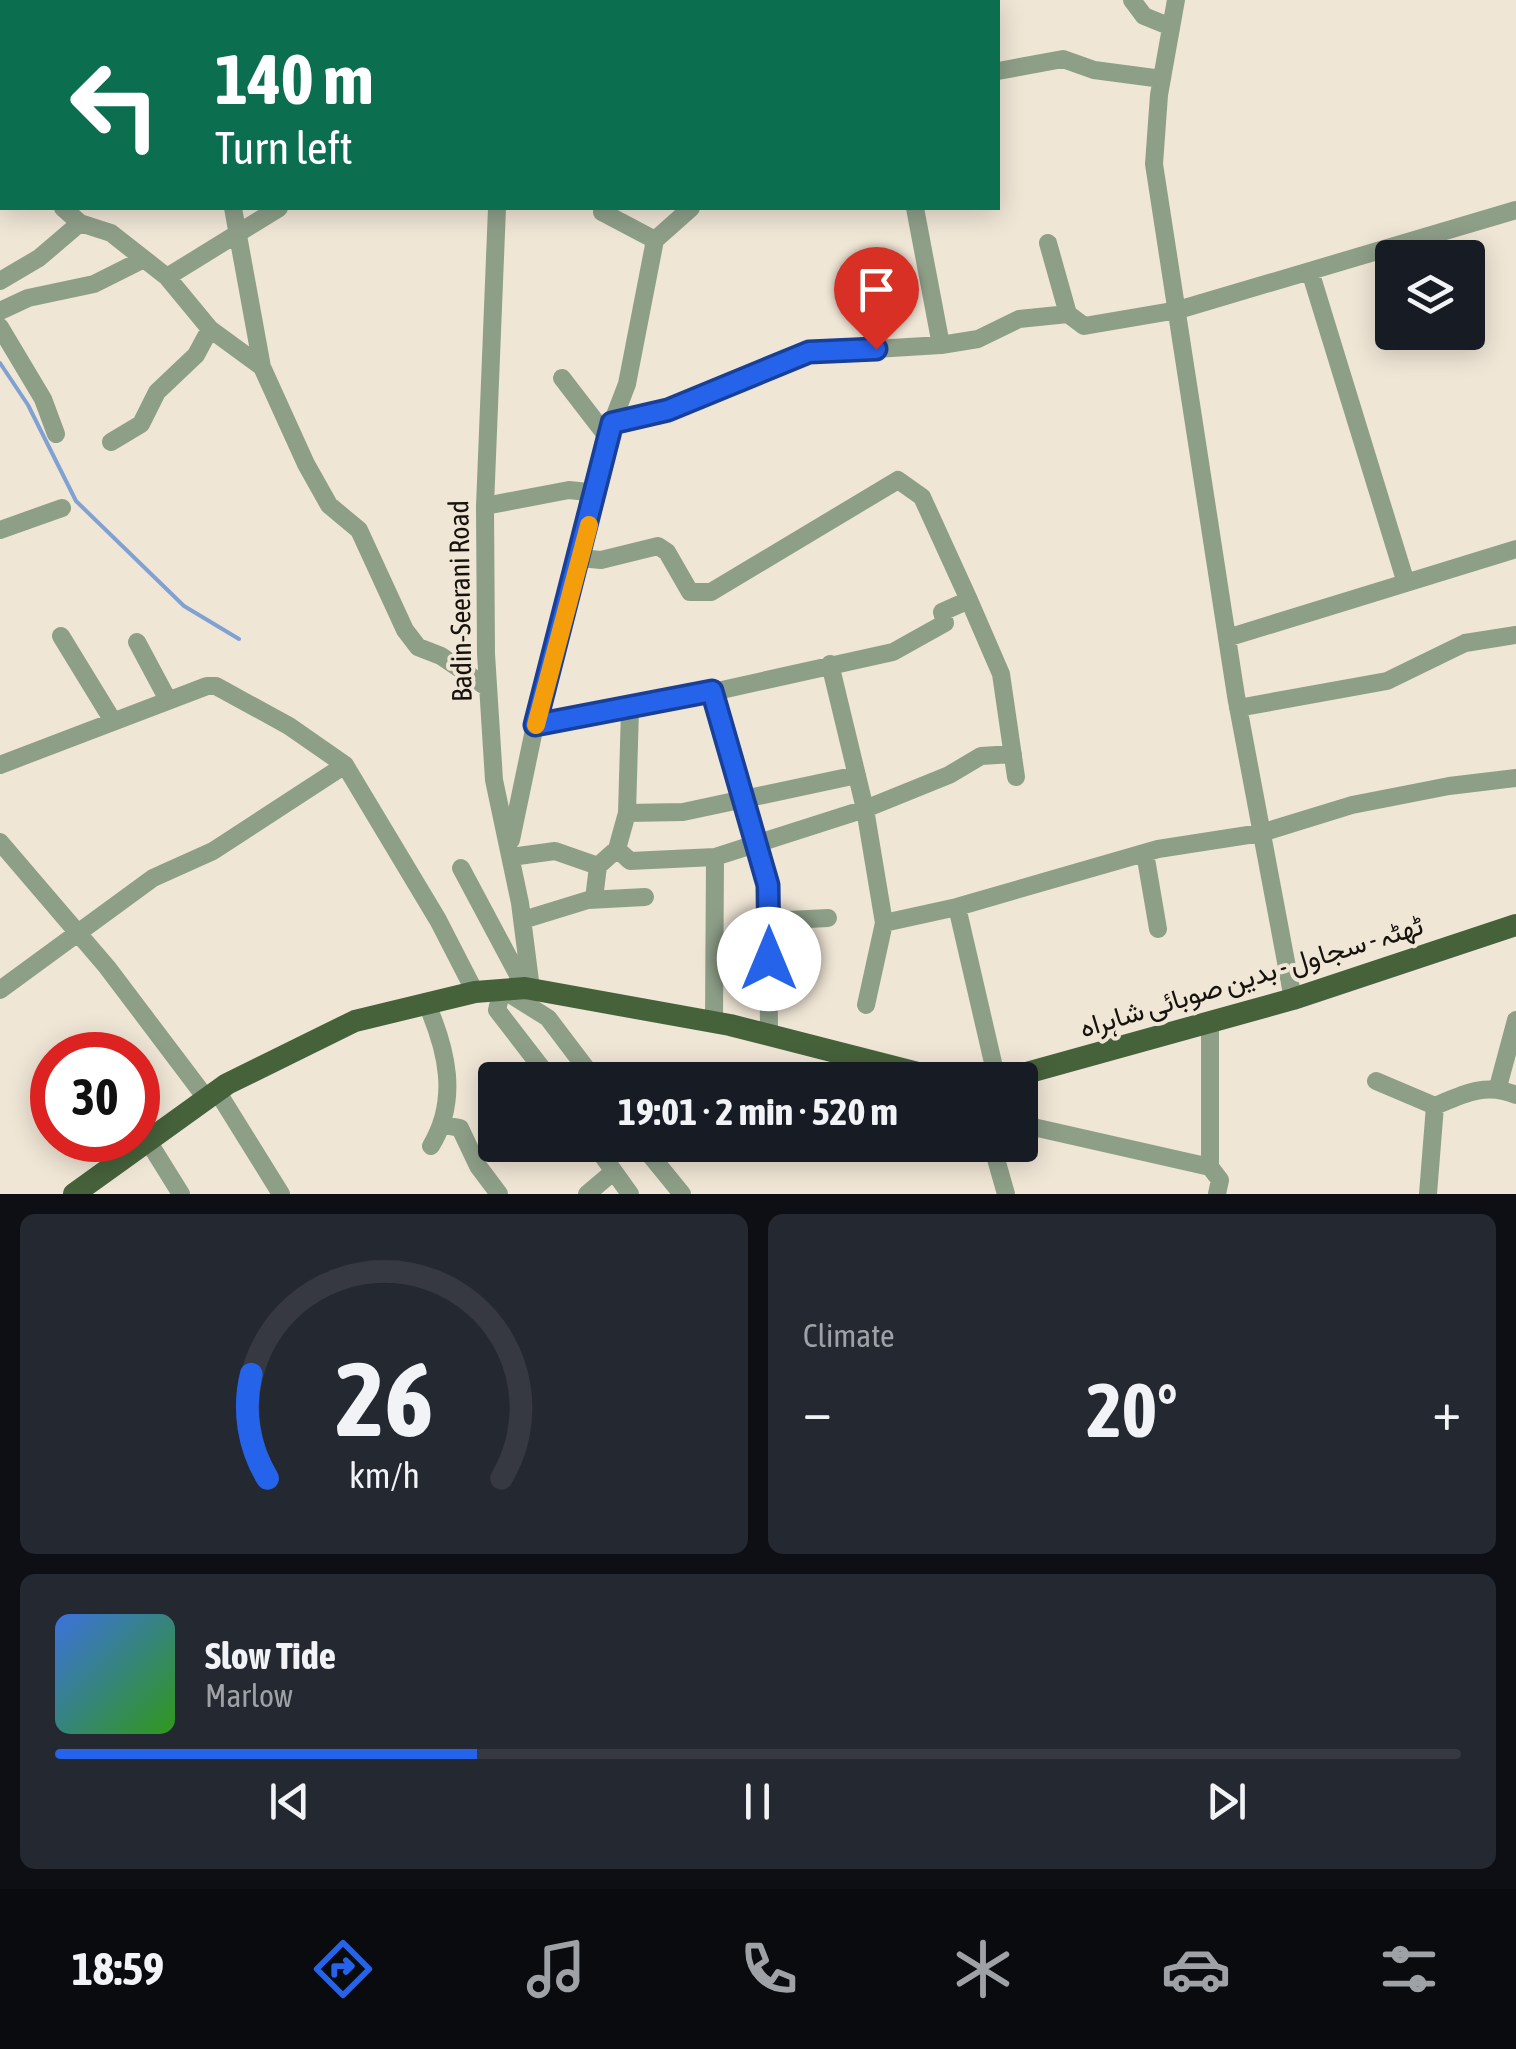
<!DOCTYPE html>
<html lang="en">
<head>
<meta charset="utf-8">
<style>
  body { margin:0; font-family:"Asap Condensed",Vazirmatn,sans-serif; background:#242831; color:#f1f3f6; height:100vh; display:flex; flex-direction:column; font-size:38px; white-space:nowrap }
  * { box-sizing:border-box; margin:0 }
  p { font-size:32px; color:#9ea1a6 }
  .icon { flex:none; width:55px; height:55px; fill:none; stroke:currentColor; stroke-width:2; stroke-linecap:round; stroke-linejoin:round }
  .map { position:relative; height:1194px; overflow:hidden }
  .sheet { display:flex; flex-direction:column; gap:20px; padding:20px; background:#0d0f14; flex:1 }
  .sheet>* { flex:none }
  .hud { position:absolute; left:0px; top:0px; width:1000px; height:210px; box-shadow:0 5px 25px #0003; background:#0b6e4f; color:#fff; overflow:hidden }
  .controls { position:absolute; left:1375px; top:240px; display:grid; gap:20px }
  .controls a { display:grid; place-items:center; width:110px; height:110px; border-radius:10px; background:#171b24; box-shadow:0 5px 25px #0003; font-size:50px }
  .speed { position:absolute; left:30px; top:1032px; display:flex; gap:20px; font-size:50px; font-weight:700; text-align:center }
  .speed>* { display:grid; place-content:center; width:130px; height:130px; border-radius:50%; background:#171b24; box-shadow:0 5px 25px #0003; line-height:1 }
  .speed .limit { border:15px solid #d22; background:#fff; color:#111 }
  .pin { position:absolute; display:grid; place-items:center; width:85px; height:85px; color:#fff; margin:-102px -42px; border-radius:50% 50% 50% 0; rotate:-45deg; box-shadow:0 0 10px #0007 }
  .pin .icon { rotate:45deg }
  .me { position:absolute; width:110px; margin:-55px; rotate:0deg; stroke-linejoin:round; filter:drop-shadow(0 0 8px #0008) }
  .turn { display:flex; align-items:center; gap:35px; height:210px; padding:0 50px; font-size:45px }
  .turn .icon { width:130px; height:130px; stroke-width:2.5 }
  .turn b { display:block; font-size:70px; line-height:85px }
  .big { font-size:75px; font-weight:700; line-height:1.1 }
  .sheet .tile { flex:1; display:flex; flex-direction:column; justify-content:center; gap:15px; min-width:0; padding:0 35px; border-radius:15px; background:#242831 }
  .sheet .dial { align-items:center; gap:0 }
  .dial svg { height:260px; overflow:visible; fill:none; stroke:#363941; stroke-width:7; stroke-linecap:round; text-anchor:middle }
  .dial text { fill:#f1f3f6; stroke:none }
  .song { display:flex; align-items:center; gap:30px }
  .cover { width:120px; height:120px; border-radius:15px; background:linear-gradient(135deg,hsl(220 70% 55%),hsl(110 70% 35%)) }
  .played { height:10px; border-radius:5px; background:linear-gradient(90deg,#2563eb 30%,#363941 30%) }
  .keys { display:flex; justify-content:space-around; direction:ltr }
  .heat { display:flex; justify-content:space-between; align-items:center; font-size:55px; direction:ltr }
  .sheet .tiles { flex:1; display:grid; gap:20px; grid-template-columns:1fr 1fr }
  .tile:last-child { grid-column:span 2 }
  .trip { position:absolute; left:478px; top:1062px; width:560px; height:100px; border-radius:10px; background:#171b24; box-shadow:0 5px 25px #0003; font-weight:700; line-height:100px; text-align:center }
  .menu { display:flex; height:160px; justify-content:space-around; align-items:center; background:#090b0e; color:#9ea1a6 }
  .menu .icon { width:70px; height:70px }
  .menu .active { color:#2563eb }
  .menu b { font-size:45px; color:#f1f3f6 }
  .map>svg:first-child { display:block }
</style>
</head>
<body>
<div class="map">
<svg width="1516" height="1194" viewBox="0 0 1516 1194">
  <rect width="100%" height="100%" fill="#f0e6d6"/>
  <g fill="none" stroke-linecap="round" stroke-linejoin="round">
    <path stroke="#81a1d3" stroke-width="4" d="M0 363 28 405 76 501 184 606 239 639"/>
    <path stroke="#8e9f88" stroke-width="18" d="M146 0V2
      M356 0 358 2
      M642 0 644 2
      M887 0V2
      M1132 0 1144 16 1171 27
      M1176 0 1159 95 1154 164 1236 696 1293 999
      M507 2V0
      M675 2 678 0
      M791 2V0
      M998 71 1063 59 1094 70 1162 79
      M0 159 2 161
      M63 208 80 223 111 233 167 277 210 329 262 367
      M233 208 262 367 306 464 329 505 359 530 405 630 418 647 441 656 488 688
      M497 208 485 506 486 654 494 780 520 903 531 989
      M915 208 941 345
      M602 212 655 240
      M1048 243 1068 314
      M1310 271 1406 583
      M167 277 279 208
      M0 281 39 258 80 223
      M0 311 28 298 94 284 144 259
      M0 327 43 399 56 434
      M562 378 609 439
      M612 423 668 410 809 353 941 345 978 339 1019 319 1068 314 1084 326 1178 310 1516 210
      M111 442 141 424 157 392 196 355 210 329
      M485 506 569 490 597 493
      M0 530 62 508
      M969 600 1001 674 1016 777
      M61 636 113 721
      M1227 638 1516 549
      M137 642 168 700
      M830 664 865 809 884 923 866 1005
      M712 691 768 885 769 1035
      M1238 708 1387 681 1465 643 1516 635
      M535 725 636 709 893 652 945 623 942 612 969 600 922 497 898 480 711 592H690L667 552 658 546 601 560 580 558
      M0 765 207 686H216L289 726 345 765 438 920 475 992
      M627 813 683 812 857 775
      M511 840 535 725 612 423 627 384 655 240 691 208
      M0 842 107 967 206 1098
      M617 849 630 861 715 857 865 809 949 775 981 756 1013 754
      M1145 853 1158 929
      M511 857 555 851 598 866
      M461 868 525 988
      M594 899 598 866 617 849 627 813 630 710
      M957 907 997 1080
      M523 920 588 900 645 897
      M769 921 828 918
      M884 923 957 907 1158 849 1261 833 1352 805 1449 786 1516 778
      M0 990 153 878 213 851 345 765
      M426 1002C447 1050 459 1099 431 1146
      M714 1022 715 857
      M1210 1022V1167
      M551 1080 497 1010 502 989 548 1018 595 1080
      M1376 1081 1435 1106C1463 1094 1486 1082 1516 1095
      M1498 1087 1516 1020
      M217 1091 281 1194
      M1020 1124 1210 1167 1220 1180 1217 1194
      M444 1125 460 1128 478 1166 499 1194
      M148 1141 181 1194
      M595 1145 630 1194
      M642 1145 682 1194
      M992 1145 1006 1194
      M587 1194 613 1172
      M1428 1194 1435 1106"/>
    <path stroke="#46623b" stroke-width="22" d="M1001 1080 1293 999 1516 925
      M74 1194 227 1084 355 1021 475 992 525 988 730 1025 945 1080"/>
  </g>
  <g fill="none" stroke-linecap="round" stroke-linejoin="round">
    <defs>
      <path id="route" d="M769 959 768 885 712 691 535 725 612 423 668 410 809 352 876 349"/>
    </defs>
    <use href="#route" stroke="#184099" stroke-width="25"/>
    <use href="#route" stroke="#2563eb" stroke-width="18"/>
    <path stroke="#f59e0b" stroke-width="18" d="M536 725 589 525"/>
  </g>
  <g text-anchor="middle" stroke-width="8" stroke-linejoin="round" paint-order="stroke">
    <g font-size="28" fill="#16120d" stroke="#f0e6d6">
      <text transform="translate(460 601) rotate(-91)" y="10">Badin-Seerani Road</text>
      <text transform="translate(1251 976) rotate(-17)" y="10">ٹھٹہ - سجاول - بدین صوبائی شاہراہ</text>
    </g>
  </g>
</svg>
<div class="controls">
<a><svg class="icon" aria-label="layers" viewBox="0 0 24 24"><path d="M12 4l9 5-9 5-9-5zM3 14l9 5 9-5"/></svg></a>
</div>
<div class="speed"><div class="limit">30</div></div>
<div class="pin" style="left:876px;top:349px;background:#d93025"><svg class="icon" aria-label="arrive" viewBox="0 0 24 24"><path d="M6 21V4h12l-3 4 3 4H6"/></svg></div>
<svg class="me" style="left:769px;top:959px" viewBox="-20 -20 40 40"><circle r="19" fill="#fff"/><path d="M0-13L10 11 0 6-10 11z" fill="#2563eb"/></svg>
<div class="trip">19:01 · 2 min · 520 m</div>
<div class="hud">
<div class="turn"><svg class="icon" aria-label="left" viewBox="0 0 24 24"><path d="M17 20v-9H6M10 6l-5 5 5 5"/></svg><div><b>140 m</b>Turn left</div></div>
</div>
</div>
<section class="sheet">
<div class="tiles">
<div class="tile dial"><svg viewBox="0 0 100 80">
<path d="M14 69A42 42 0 1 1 86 69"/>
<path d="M14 69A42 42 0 0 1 9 37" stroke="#2563eb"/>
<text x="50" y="56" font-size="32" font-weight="700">26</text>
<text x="50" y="72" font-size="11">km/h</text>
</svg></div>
<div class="tile"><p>Climate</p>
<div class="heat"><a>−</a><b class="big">20°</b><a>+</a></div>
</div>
<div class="tile">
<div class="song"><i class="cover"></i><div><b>Slow Tide</b><p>Marlow</p></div></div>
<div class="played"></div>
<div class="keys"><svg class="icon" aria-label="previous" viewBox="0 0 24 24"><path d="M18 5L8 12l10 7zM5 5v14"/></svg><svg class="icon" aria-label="pause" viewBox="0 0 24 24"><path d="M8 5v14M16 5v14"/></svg><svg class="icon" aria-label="next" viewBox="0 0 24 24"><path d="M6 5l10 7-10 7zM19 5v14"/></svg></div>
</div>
</div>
</section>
<nav class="menu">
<b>18:59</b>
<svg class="icon active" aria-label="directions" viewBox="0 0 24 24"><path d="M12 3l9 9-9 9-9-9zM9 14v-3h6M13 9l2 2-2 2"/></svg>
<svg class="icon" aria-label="music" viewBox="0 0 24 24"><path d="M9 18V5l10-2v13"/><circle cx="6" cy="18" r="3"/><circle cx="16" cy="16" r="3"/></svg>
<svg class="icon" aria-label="phone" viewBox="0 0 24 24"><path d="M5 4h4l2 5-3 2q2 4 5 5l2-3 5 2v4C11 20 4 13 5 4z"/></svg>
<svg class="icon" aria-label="climate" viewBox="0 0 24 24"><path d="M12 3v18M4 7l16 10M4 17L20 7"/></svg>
<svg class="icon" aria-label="car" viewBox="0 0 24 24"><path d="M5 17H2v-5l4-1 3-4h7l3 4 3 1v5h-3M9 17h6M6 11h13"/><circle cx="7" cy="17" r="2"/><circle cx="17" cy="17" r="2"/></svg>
<svg class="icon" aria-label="filters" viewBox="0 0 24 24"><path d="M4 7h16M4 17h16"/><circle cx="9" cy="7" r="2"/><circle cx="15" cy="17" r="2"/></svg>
</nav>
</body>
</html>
